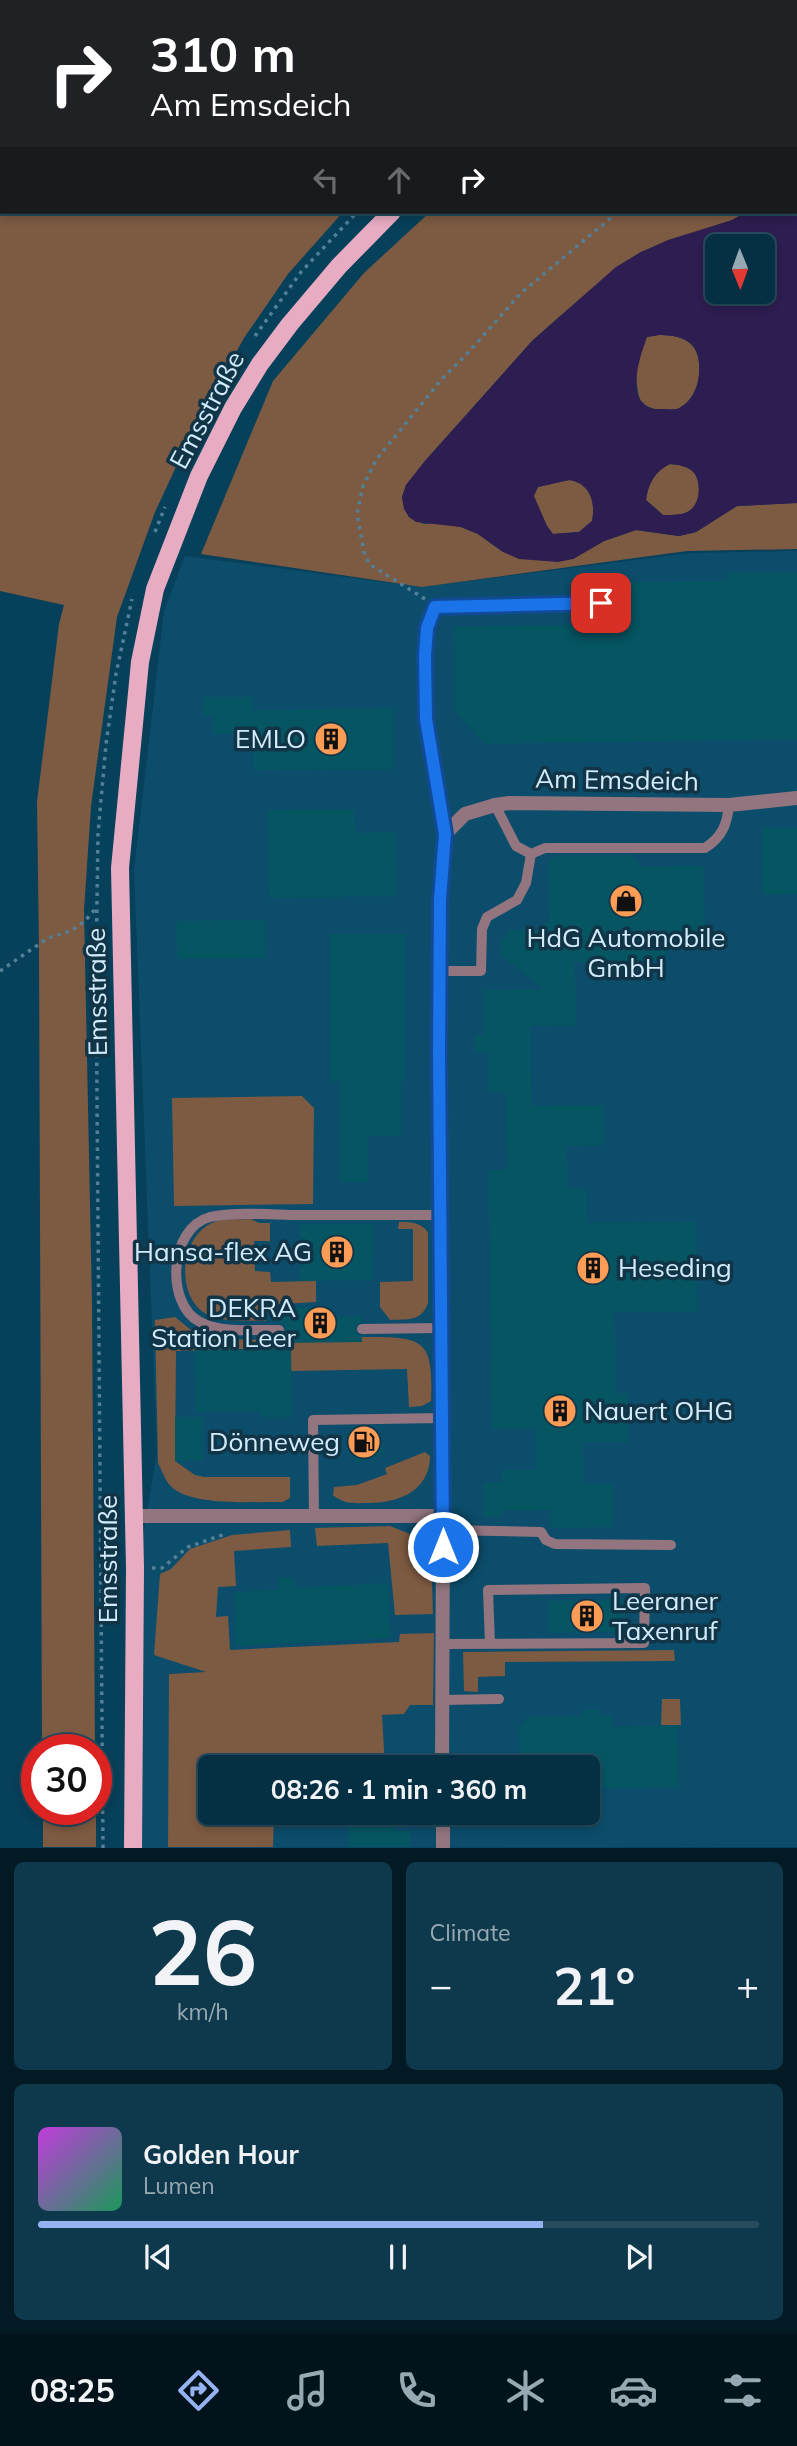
<!DOCTYPE html>
<html lang="en">
<head>
<meta charset="utf-8">
<style>
  body { margin:0; font-family:Mulish,sans-serif; background:#0e384b; color:#f1f3f6; height:100vh; display:flex; flex-direction:column; font-size:26px; white-space:nowrap }
  * { box-sizing:border-box; margin:0 }
  p { font-size:23px; color:#97a9b2 }
  .icon { flex:none; width:38px; height:38px; fill:none; stroke:currentColor; stroke-width:2; stroke-linecap:round; stroke-linejoin:round }
  .map { position:relative; height:1848px; overflow:hidden }
  .side { display:flex; flex-direction:column; gap:14px; padding:14px; background:#031a25; flex:1 }
  .side>* { flex:none }
  .hud { position:absolute; left:0px; top:0px; width:798px; height:214px; box-shadow:0 4px 10px #0003,0 0 0 2px #264b5d; background:#202124; color:#fff; overflow:hidden }
  .needle { width:46px; rotate:179deg }
  .fabs { position:absolute; left:705px; top:234px; display:grid; gap:14px }
  .fabs a { display:grid; place-items:center; width:70px; height:70px; border-radius:10px; background:#053044; box-shadow:0 4px 10px #0003,0 0 0 2px #264b5d; font-size:35px }
  .speed { position:absolute; left:21px; top:1734px; display:flex; gap:14px; font-size:35px; font-weight:700; text-align:center }
  .speed>* { display:grid; place-content:center; width:91px; height:91px; border-radius:50%; background:#053044; box-shadow:0 4px 10px #0003,0 0 0 2px #264b5d; line-height:1 }
  .speed .limit { border:10px solid #d22; background:#fff; color:#111 }
  .pin { position:absolute; display:grid; place-items:center; width:60px; height:60px; color:#fff; margin:-30px; border-radius:14px; box-shadow:0 4px 10px #0006 }
  .me { position:absolute; width:77px; margin:-38px; rotate:0deg; stroke-linejoin:round; filter:drop-shadow(0 0 5px #0008) }
  .turn { display:flex; align-items:center; gap:24px; height:147px; padding:0 35px; font-size:32px }
  .turn .icon { width:91px; height:91px; stroke-width:2.5 }
  .turn b { display:block; font-size:49px; line-height:60px }
  .lanes { display:flex; align-items:center; height:66px; padding:0 35px; background:#0003; justify-content:center; gap:35px; direction:ltr }
  .lanes .off { opacity:.35 }
  .big { font-size:52px; font-weight:700; line-height:1.1 }
  .side .card { flex:1; display:flex; flex-direction:column; justify-content:center; gap:10px; min-width:0; padding:0 24px; border-radius:10px; background:#0e384b }
  .side .dial { align-items:center; gap:0 }
  .dial b { font-size:91px; line-height:1 }
  .song { display:flex; align-items:center; gap:21px }
  .cover { width:84px; height:84px; border-radius:10px; background:linear-gradient(135deg,hsl(290 70% 55%),hsl(150 70% 35%)) }
  .played { height:7px; border-radius:4px; background:linear-gradient(90deg,#95b2f1 70%,#264b5d 70%) }
  .keys { display:flex; justify-content:space-around; direction:ltr }
  .heat { display:flex; justify-content:space-between; align-items:center; font-size:38px; direction:ltr }
  .side .tiles { flex:1; display:grid; gap:14px; grid-template-columns:1fr 1fr }
  .card:last-child { grid-column:span 2 }
  .trip { position:absolute; left:198px; top:1755px; width:402px; height:70px; border-radius:10px; background:#053044; box-shadow:0 4px 10px #0003,0 0 0 2px #264b5d; font-weight:700; line-height:70px; text-align:center }
  .menu { display:flex; height:112px; justify-content:space-around; align-items:center; background:#02131b; color:#97a9b2 }
  .menu .icon { width:49px; height:49px }
  .menu .selected { color:#95b2f1 }
  .menu b { font-size:32px; color:#f1f3f6 }
  .map>svg:first-child { display:block }
</style>
</head>
<body>
<div class="map">
<svg width="797" height="1848" viewBox="0 0 797 1848">
  <rect width="100%" height="100%" fill="#07405a"/>
  <path fill="#0c4d6b" fill-rule="evenodd" d="M797 551V1847L137 1848 135 1586 157 1451 134 870 164 611 185 556 422 587 690 553ZM210 1768H588V1813H210Z"/>
  <path fill="#7d5a42" d="M0 0H533L534 2H2V212H343L288 274 244 338 195 426 155 512 117 617 91 806 84 910 92 1302 95 1750H42L39 950 37 802 59 624 64 605 0 591Z
    M430 212H746L733 220 641 252 616 268 559 317 532 341 425 461 406 485 402 498 405 509 409 517 424 524 439 523 461 527 478 534 503 552 573 559 604 541 636 530 679 536 696 532 737 506 797 503V549L687 551 422 587 201 554 273 381 364 273Z
    M659 335C675 335 694 338 698 357 702 375 697 401 677 409 672 410 665 409 660 409 654 410 646 407 641 401 637 395 636 376 636 368 637 358 643 347 647 337Z
    M670 464C680 465 689 466 695 474 702 486 700 508 685 513 679 515 669 515 663 515L646 500C648 483 655 471 670 464Z
    M569 480C590 483 596 502 592 521L579 532 553 534 547 526 533 496 538 487Z
    M302 1096 314 1108 313 1204 174 1206 172 1098Z
    M251 1219 259 1223H270V1241H254L255 1271 270 1272 271 1282 316 1281V1302L267 1305 266 1321C248 1320 222 1323 206 1314 176 1296 180 1242 208 1225 220 1217 238 1220 251 1219Z
    M399 1222C410 1222 422 1222 428 1233V1303C421 1322 408 1319 390 1320L380 1307V1282L413 1281V1229H398Z
    M175 1317 196 1334 203 1337 228 1339 362 1342V1337C422 1337 434 1337 431 1401L422 1406 409 1407 407 1369 291 1371 257 1349 176 1351 175 1461 195 1475 204 1477H290V1498L283 1502C255 1501 186 1508 168 1483 164 1477 161 1469 158 1463L155 1320Z
    M425 1452 430 1456C430 1491 398 1503 369 1503 354 1503 345 1505 333 1495L334 1487 357 1485 387 1474 385 1468Z
    M390 1526C396 1529 405 1531 411 1535 435 1552 432 1589 433 1614L395 1615 388 1543 317 1546 315 1528Z
    M290 1530 291 1547 234 1551 236 1586 218 1587 216 1617 228 1616 230 1650 399 1642 400 1634 434 1633 433 1705H410L404 1714 382 1715 385 1767 210 1768V1813H274L273 1847H168L169 1674 206 1672 154 1655 160 1574 171 1569 190 1549 232 1535Z
    M674 1650 675 1661 505 1662V1676L478 1677V1692L464 1691 463 1652Z
    M662 1699H680L681 1725H661Z
    M43 1810H96V1847H43Z"/>
  <path fill="#2d1d50" fill-rule="evenodd" d="M797 187V503L737 506 696 532 679 536 636 530 604 541 573 559 558 562 519 559 503 552 478 534 461 527 416 522 409 517 404 509 402 497 406 485 425 461 532 341 616 267 641 252 668 240 732 220 746 212H796ZM718 247H763V292H718ZM659 335C675 335 694 338 698 357 702 375 697 401 677 409 672 410 665 409 660 409 654 410 646 407 641 401 630 386 641 353 647 337ZM670 464C679 465 689 466 695 474 702 485 700 508 685 513 679 515 670 515 663 515L646 500C648 484 655 471 670 464ZM569 480C590 483 596 502 592 521L579 532 553 534 547 526 534 496 538 487Z"/>
  <path fill="#055563" d="M727 573H797V739L484 744 455 712 454 627 615 624 614 582 727 581Z
    M203 697H253V710L393 708V769L254 770V733L213 734V716H203Z
    M354 809 355 833 396 832 397 896 269 898 268 810Z
    M762 828H797V894L762 895Z
    M557 855H630L642 867 703 866 705 932 667 933V960L575 962 576 1025 530 1026 531 1106 604 1105 605 1145 567 1146 568 1189H586L587 1223 696 1222 697 1312H615L616 1393H628V1442H583L584 1484H613V1527L551 1528 550 1510 502 1511V1517H483V1483L502 1482V1470H536L535 1429H492L488 1170 507 1169 505 1091H488V1052H475V1035H483V990L543 989 501 955V941L511 930H537L549 920 548 862Z
    M265 920 266 958 177 959 176 921Z
    M330 934H406V1081H401V1136H368V1182H339V1081H330Z
    M300 1224H373L374 1280 300 1281Z
    M315 1307V1317L362 1316V1322L356 1325 355 1330 358 1335 362 1336V1342L279 1343V1337L285 1334 286 1329 283 1324 279 1323V1308Z
    M291 1348 292 1417H260L259 1411 195 1412 194 1350Z
    M175 1417H203V1461H175Z
    M376 1431 384 1453 356 1463 348 1442Z
    M295 1577V1588L388 1583 391 1638 236 1646 234 1592 279 1590 278 1578Z
    M625 1600 626 1632 548 1633V1601Z
    M582 1710H600V1716H612L613 1727 678 1725 679 1787 588 1789V1768H520L519 1727 529 1717 582 1716Z
    M349 1813H395V1831H410V1847H349Z"/>
  <g fill="none" stroke-linecap="round" stroke-linejoin="round">
    <path stroke="#538097" stroke-width="3.5" stroke-dasharray="3.5 5" stroke-linecap="butt" d="M552 0 553 2
      M653 0 657 2
      M629 2 633 0
      M680 2 687 0
      M796 38H797
      M255 336 301 272 357 212
      M155 532 165 507
      M425 599 369 564 364 552 357 514 363 486 376 460 441 380 466 355 521 293 618 212
      M0 971 48 938 71 931 85 921 96 908
      M101 1568H116
      M152 1568H162L188 1547 225 1534
      M103 1848 96 972 98 834 106 744 116 674 132 599"/>
    <path stroke="#92757f" stroke-width="10" d="M495 805 516 846 531 854
      M445 834C433 761 410 679 435 607L601 603
      M440 971H481L482 929 487 917 517 900 526 883 531 854 545 848H705C722 837 727 825 729 805
      M362 1329 441 1328
      M279 1330C255 1329 222 1334 200 1322 165 1304 169 1228 210 1217 231 1212 267 1214 290 1215 339 1215 389 1215 439 1215
      M314 1518 313 1420 443 1418
      M443 1530 541 1532 546 1540 555 1544 671 1545
      M442 1644 644 1643 645 1588 488 1590 490 1644
      M442 1700 499 1699"/>
    <path stroke="#92757f" stroke-width="14" d="M134 1516H443
      M442 1768 443 1516 439 1215 440 900 445 834 465 814 495 805 509 803 729 805 797 798
      M443 1813V1848"/>
    <path stroke="#92757f" stroke-width="14" d="M595 0 596 2"/>
    <path stroke="#e7acc2" stroke-width="18" d="M796 7 797 6
      M133 1848 135 1568 120 868 140 662 155 589 199 476 233 408 260 364 290 324 339 266 392 212"/>
  </g>
  <g fill="none" stroke-linecap="round" stroke-linejoin="round">
    <defs>
      <path id="route" d="M443 1547 439 1052 440 900 445 834 426 719 425 656 427 628 435 607 601 603"/>
    </defs>
    <use href="#route" stroke="#114b97" stroke-width="18"/>
    <use href="#route" stroke="#1a73e8" stroke-width="12"/>
  </g>
  <defs>
    <symbol id="building-disc" viewBox="-11 -11 22 22"><circle r="9.5" fill="#fd9c55" stroke="#113547"/><path d="M-4-6H4V6H1V3H-1V6H-4ZM-2.5-4.3h1.7v1.8h-1.7ZM.8-4.3h1.7v1.8H.8ZM-2.5-1h1.7V.8h-1.7ZM.8-1h1.7V.8H.8Z" fill="#111"/></symbol>
    <symbol id="shop-disc" viewBox="-11 -11 22 22"><circle r="9.5" fill="#fd9c55" stroke="#113547"/><path d="M-5-2.5h2.3a2.7 3.5 0 0 1 5.4 0H5L5.5 6h-11ZM-1.5-2.5h3a1.5 2.3 0 0 0-3 0Z" fill="#111"/></symbol>
    <symbol id="fuel-disc" viewBox="-11 -11 22 22"><circle r="9.5" fill="#fd9c55" stroke="#113547"/><path d="M-5.5-6h7V0h2V4h1.3V-2.5L3-4.5l.8-.8L6-3V5H2.5V1h-1V6h-7ZM-4.2-4.7v3.2H.2V-4.7Z" fill="#111"/></symbol>
  </defs>
  <g fill-rule="evenodd">
    <use href="#building-disc" x="312" y="720" width="38" height="38"/>
    <use href="#shop-disc" x="607" y="882" width="38" height="38"/>
    <use href="#building-disc" x="318" y="1233" width="38" height="38"/>
    <use href="#building-disc" x="574" y="1249" width="38" height="38"/>
    <use href="#building-disc" x="301" y="1304" width="38" height="38"/>
    <use href="#building-disc" x="541" y="1392" width="38" height="38"/>
    <use href="#fuel-disc" x="345" y="1423" width="38" height="38"/>
    <use href="#building-disc" x="568" y="1597" width="38" height="38"/>
  </g>
  <g text-anchor="middle" stroke-width="7" stroke-linejoin="round" paint-order="stroke">
    <g font-size="26" fill="#d2ecfc" stroke="#113547">
      <text transform="translate(207 410) rotate(-62)" y="9">Emsstraße</text>
      <text transform="translate(617 780) rotate(1)" y="9">Am Emsdeich</text>
      <text transform="translate(97 992) rotate(-91)" y="9">Emsstraße</text>
      <text transform="translate(108 1559) rotate(-90)" y="9">Emsstraße</text>
    </g>
    <g font-size="26" fill="#d2ecfc" stroke="#113547" text-anchor="end">
      <text x="306" y="748">EMLO</text>
      <text x="626" y="947" text-anchor="middle">HdG Automobile<tspan x="626" dy="30">GmbH</tspan></text>
      <text x="312" y="1261">Hansa-flex AG</text>
      <text x="618" y="1277" text-anchor="start">Heseding</text>
      <text x="296" y="1317">DEKRA<tspan x="296" dy="30">Station Leer</tspan></text>
      <text x="584" y="1420" text-anchor="start">Nauert OHG</text>
      <text x="340" y="1451">Dönneweg</text>
      <text x="612" y="1610" text-anchor="start">Leeraner<tspan x="612" dy="30">Taxenruf</tspan></text>
    </g>
  </g>
</svg>
<div class="fabs">
<a><svg class="needle" viewBox="-14 -14 28 28"><path d="M0-13l5 13h-10z" fill="#e53935"/><path d="M0 13l5-13h-10z" fill="#97a9b2"/></svg></a>
</div>
<div class="speed"><div class="limit">30</div></div>
<div class="pin" style="left:601px;top:603px;background:#d93025"><svg class="icon" aria-label="arrive" viewBox="0 0 24 24"><path d="M6 21V4h12l-3 4 3 4H6"/></svg></div>
<svg class="me" style="left:443px;top:1547px" viewBox="-20 -20 40 40"><circle r="17" fill="#1a73e8" stroke="#fff" stroke-width="3"/><path d="M0-11L8 9 0 5-8 9z" fill="#fff"/></svg>
<div class="trip">08:26 · 1 min · 360 m</div>
<div class="hud">
<div class="turn"><svg class="icon" aria-label="right" viewBox="0 0 24 24"><path d="M7 20v-9h11M14 6l5 5-5 5"/></svg><div><b>310 m</b>Am Emsdeich</div></div>
<div class="lanes"><svg class="icon off" aria-label="left" viewBox="0 0 24 24"><path d="M17 20v-9H6M10 6l-5 5 5 5"/></svg><svg class="icon off" aria-label="ahead" viewBox="0 0 24 24"><path d="M12 20V5M6 11l6-6 6 6"/></svg><svg class="icon" aria-label="right" viewBox="0 0 24 24"><path d="M7 20v-9h11M14 6l5 5-5 5"/></svg></div>
</div>
</div>
<section class="side">
<div class="tiles">
<div class="card dial"><b>26</b><p>km/h</p></div>
<div class="card"><p>Climate</p>
<div class="heat"><a>−</a><b class="big">21°</b><a>+</a></div>
</div>
<div class="card">
<div class="song"><i class="cover"></i><div><b>Golden Hour</b><p>Lumen</p></div></div>
<div class="played"></div>
<div class="keys"><svg class="icon" aria-label="previous" viewBox="0 0 24 24"><path d="M18 5L8 12l10 7zM5 5v14"/></svg><svg class="icon" aria-label="pause" viewBox="0 0 24 24"><path d="M8 5v14M16 5v14"/></svg><svg class="icon" aria-label="next" viewBox="0 0 24 24"><path d="M6 5l10 7-10 7zM19 5v14"/></svg></div>
</div>
</div>
</section>
<nav class="menu">
<b>08:25</b>
<svg class="icon selected" aria-label="directions" viewBox="0 0 24 24"><path d="M12 3l9 9-9 9-9-9zM9 14v-3h6M13 9l2 2-2 2"/></svg>
<svg class="icon" aria-label="music" viewBox="0 0 24 24"><path d="M9 18V5l10-2v13"/><circle cx="6" cy="18" r="3"/><circle cx="16" cy="16" r="3"/></svg>
<svg class="icon" aria-label="phone" viewBox="0 0 24 24"><path d="M5 4h4l2 5-3 2q2 4 5 5l2-3 5 2v4C11 20 4 13 5 4z"/></svg>
<svg class="icon" aria-label="climate" viewBox="0 0 24 24"><path d="M12 3v18M4 7l16 10M4 17L20 7"/></svg>
<svg class="icon" aria-label="car" viewBox="0 0 24 24"><path d="M5 17H2v-5l4-1 3-4h7l3 4 3 1v5h-3M9 17h6M6 11h13"/><circle cx="7" cy="17" r="2"/><circle cx="17" cy="17" r="2"/></svg>
<svg class="icon" aria-label="filters" viewBox="0 0 24 24"><path d="M4 7h16M4 17h16"/><circle cx="9" cy="7" r="2"/><circle cx="15" cy="17" r="2"/></svg>
</nav>
</body>
</html>
